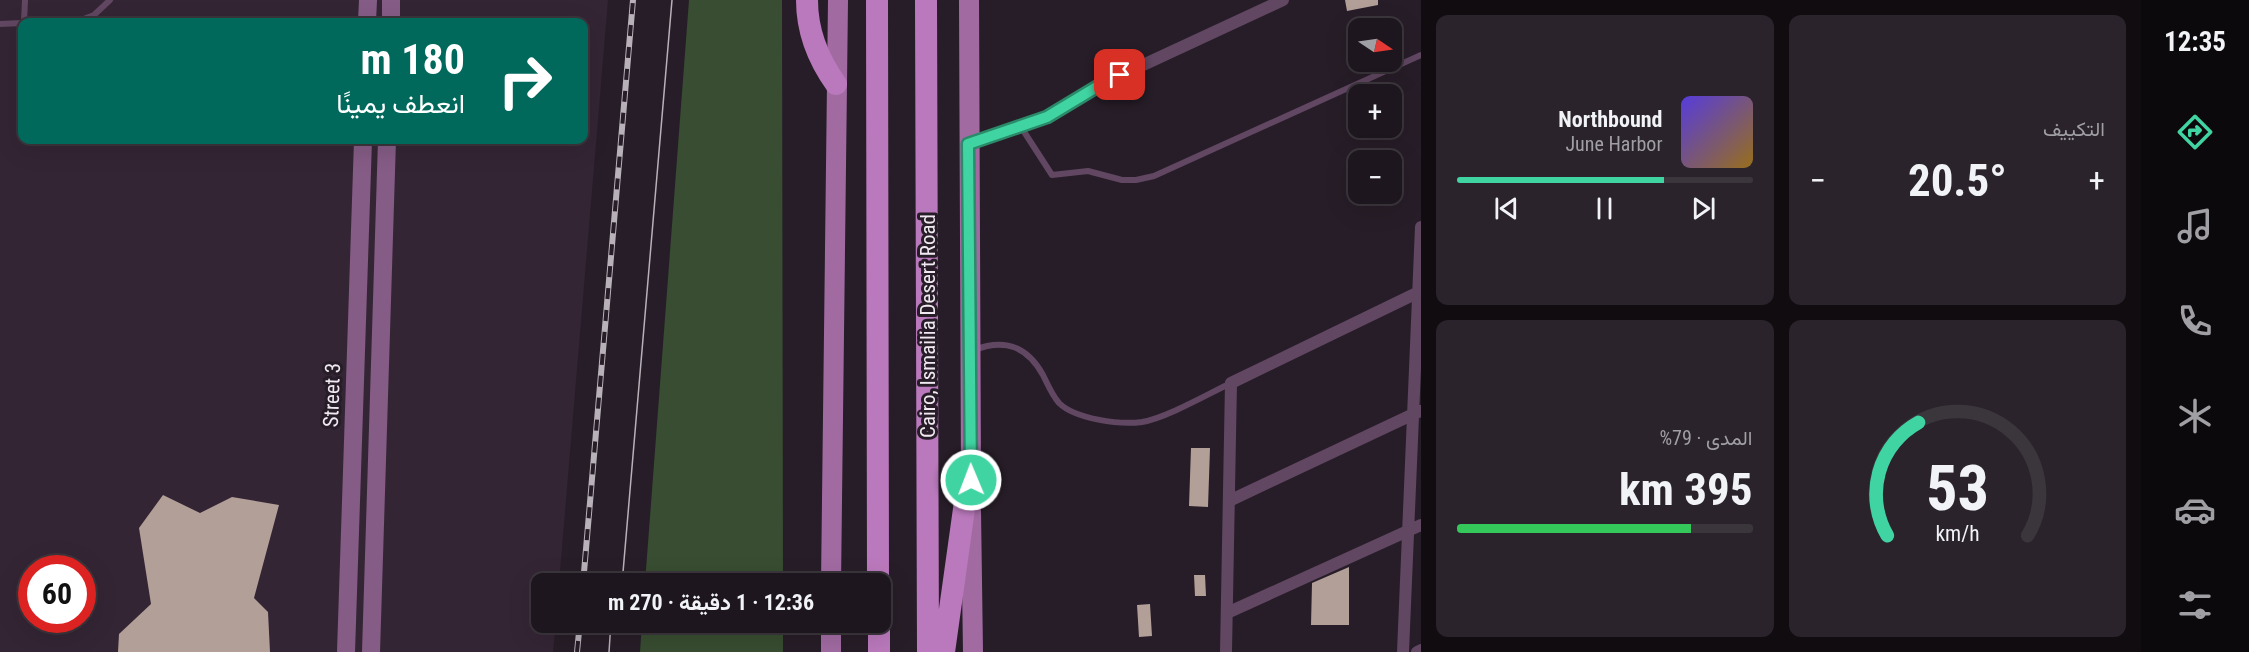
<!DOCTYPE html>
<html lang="ar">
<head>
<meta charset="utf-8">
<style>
  body { margin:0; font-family:"Roboto Condensed",Vazirmatn,sans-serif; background:#2a232b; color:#f1f3f6; direction:rtl; height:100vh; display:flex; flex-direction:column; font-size:22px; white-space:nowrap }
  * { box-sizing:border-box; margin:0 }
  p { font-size:20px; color:#a09fa4 }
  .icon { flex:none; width:33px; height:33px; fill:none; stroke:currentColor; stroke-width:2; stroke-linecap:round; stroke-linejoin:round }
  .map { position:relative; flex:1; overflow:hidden; direction:ltr }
  .side { display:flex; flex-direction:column; gap:15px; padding:15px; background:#100c10; width:720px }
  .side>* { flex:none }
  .guide { position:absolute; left:18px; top:18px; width:570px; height:126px; border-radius:12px; box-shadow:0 6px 24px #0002,0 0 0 2px #3b353c; direction:rtl; background:#00695c; color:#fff; overflow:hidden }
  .needle { width:39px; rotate:103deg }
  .buttons { position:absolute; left:1348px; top:18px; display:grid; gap:12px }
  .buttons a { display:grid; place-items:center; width:54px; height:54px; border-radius:12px; background:#1d161e; box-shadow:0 6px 24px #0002,0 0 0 2px #3b353c; font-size:30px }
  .speed { position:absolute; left:18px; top:555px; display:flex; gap:12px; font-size:30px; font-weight:700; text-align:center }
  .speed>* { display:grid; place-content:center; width:78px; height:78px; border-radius:50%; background:#1d161e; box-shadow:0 6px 24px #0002,0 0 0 2px #3b353c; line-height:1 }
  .speed .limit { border:9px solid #d22; background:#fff; color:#111 }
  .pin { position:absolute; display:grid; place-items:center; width:51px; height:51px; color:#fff; margin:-26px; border-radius:12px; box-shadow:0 3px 9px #0006 }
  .me { position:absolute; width:66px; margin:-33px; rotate:359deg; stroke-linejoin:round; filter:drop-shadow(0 0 4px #0008) }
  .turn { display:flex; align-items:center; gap:21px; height:126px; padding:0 24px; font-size:27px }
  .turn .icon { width:78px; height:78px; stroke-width:2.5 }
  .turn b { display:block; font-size:42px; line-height:51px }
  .big { font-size:45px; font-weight:700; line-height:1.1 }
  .side .card { flex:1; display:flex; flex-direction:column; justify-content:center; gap:9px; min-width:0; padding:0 21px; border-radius:12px; background:#2a232b }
  .side .dial { align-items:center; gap:0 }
  .dial svg { height:156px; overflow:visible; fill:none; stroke:#3b353c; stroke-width:7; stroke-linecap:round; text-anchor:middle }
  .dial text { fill:#f1f3f6; stroke:none }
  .song { display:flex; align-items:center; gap:18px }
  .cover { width:72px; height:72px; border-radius:9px; background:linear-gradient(135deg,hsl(250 70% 55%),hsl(40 70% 35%)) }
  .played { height:6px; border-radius:3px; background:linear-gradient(90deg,#40d4a2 70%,#3b353c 70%) }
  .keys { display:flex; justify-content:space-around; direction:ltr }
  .heat { display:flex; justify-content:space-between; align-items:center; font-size:33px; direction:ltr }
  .charge { height:9px; border-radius:4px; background:linear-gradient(90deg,#34c759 79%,#3b353c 0) }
  .side .tiles { flex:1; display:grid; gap:15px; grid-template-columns:repeat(2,1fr) }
  .trip { position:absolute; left:531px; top:573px; width:360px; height:60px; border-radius:12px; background:#1d161e; box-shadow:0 6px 24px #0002,0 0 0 2px #3b353c; font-weight:700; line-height:60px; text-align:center; direction:rtl }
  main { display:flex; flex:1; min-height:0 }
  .tab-bar { display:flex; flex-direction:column; width:108px; justify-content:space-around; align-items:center; background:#0c090c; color:#a09fa4 }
  .tab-bar .icon { width:42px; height:42px }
  .tab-bar .on { color:#40d4a2 }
  .tab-bar b { font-size:27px; color:#f1f3f6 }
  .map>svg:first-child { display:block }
</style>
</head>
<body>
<main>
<nav class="tab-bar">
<b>12:35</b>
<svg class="icon on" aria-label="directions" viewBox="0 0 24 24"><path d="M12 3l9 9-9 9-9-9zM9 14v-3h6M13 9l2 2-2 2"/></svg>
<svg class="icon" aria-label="music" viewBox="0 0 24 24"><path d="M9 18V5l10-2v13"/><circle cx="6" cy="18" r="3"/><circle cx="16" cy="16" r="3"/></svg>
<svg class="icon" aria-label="phone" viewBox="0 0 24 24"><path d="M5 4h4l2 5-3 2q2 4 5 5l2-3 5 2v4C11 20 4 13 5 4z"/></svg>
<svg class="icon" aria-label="climate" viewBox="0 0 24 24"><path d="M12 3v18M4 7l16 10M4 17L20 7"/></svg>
<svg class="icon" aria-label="car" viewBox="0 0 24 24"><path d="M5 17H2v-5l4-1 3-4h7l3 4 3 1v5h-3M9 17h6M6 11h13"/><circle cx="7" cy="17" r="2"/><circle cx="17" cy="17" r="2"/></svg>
<svg class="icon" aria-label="filters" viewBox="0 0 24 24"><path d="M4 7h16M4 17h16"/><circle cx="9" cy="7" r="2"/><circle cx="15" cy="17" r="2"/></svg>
</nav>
<section class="side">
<div class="tiles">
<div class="card"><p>التكييف</p>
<div class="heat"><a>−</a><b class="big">20.5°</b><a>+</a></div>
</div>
<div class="card">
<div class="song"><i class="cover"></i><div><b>Northbound</b><p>June Harbor</p></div></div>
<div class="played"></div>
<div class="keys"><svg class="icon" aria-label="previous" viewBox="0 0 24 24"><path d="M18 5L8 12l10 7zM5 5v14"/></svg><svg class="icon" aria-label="pause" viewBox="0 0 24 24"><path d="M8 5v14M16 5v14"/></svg><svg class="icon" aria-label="next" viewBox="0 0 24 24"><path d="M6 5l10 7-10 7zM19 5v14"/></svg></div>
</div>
<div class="card dial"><svg viewBox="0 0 100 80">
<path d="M14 69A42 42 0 1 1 86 69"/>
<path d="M14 69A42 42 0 0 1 30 11" stroke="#40d4a2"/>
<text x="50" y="56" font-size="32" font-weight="700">53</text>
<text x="50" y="72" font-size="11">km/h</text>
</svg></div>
<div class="card"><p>المدى · 79%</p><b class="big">395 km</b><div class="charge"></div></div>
</div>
</section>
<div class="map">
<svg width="1421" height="652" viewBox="0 0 1421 652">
  <rect width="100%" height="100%" fill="#271d28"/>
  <path fill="#342535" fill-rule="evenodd" d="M0 0H608L559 583 542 584V622L556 623 553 652H0ZM22 22H584V140H22ZM32 568H82V620H32Z"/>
  <path fill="#384d31" d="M689 0H782L783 583H645Z
    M642 623H783V652H640Z"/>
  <path fill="#b29f98" d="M1345 0H1378V5L1347 11Z
    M1191 448H1210L1208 507 1189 506Z
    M163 495 200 513 232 497 279 505 254 598 268 612 270 652H118L119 634 151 604 139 528Z
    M1349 567V625H1311L1312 583Z
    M1194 575H1205L1206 596H1195Z
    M1150 604 1152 636 1139 637 1137 605Z"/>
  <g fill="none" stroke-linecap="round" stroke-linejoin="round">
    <path stroke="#614762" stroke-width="6" d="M24 22 25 0
      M76 22 94 15 110 0
      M0 24 22 23
      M1021 127 1052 175 1088 171 1122 180H1136L1154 176 1421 55
      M974 350C1005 338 1027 346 1043 375 1048 385 1052 395 1059 403 1075 419 1120 425 1142 422 1166 418 1208 394 1231 383"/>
    <path stroke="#614762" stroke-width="12" d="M968 144 1048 117 1100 85 1283 0
      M1229 501 1420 411
      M1227 613 1421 525
      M1226 652 1231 383 1421 291
      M1403 652 1421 227
      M1417 652 1421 650"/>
    <path stroke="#855c86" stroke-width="18" d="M367 22 368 0
      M391 22V0
      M346 652 363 140
      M371 652 387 140"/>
    <path stroke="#a16ba2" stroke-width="20" d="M969 0 971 475
      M971 511 973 652
      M831 584 838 0
      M831 652V622"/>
    <path stroke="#ba79bc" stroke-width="22" d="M807 0C807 31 818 59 836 84
      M877 0 878 584
      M926 0 928 652
      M879 622V652
      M944 652 971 459"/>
    <path stroke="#b9b1ba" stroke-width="1.5" d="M622 584 672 0
      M609 652 611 622"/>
    <defs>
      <path id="rail" d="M583 584 633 0
        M577 652 580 622"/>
    </defs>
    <use href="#rail" stroke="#b9b1ba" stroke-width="6"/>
    <use href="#rail" stroke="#271d28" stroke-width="4" stroke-dasharray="11" stroke-linecap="butt"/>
  </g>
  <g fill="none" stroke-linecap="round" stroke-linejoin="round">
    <defs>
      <path id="route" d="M971 480 968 144 1047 117 1100 85 1120 75"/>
    </defs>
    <use href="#route" stroke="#2a8a69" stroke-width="15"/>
    <use href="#route" stroke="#40d4a2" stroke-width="10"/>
  </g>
  <g text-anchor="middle" stroke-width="6" stroke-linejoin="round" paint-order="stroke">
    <g font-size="21" fill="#f0e9f1" stroke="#271d28">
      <text transform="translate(928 326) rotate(-90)" y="7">Cairo, Ismailia Desert Road</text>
      <text transform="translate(332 395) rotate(-88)" y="7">Street 3</text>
    </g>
  </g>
</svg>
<div class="buttons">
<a><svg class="needle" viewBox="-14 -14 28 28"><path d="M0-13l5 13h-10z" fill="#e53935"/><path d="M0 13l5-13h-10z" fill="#a09fa4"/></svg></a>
<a>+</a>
<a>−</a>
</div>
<div class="speed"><div class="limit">60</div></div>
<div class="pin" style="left:1120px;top:75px;background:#d93025"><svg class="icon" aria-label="arrive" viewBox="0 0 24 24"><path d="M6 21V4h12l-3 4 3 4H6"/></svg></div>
<svg class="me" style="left:971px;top:480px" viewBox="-20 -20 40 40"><circle r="17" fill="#40d4a2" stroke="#fff" stroke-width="3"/><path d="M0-11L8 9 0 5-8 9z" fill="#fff"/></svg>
<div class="trip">12:36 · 1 دقيقة · 270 m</div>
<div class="guide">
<div class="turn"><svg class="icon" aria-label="right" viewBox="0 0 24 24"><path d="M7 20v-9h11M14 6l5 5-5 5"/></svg><div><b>180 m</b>انعطف يمينًا</div></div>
</div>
</div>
</main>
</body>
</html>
